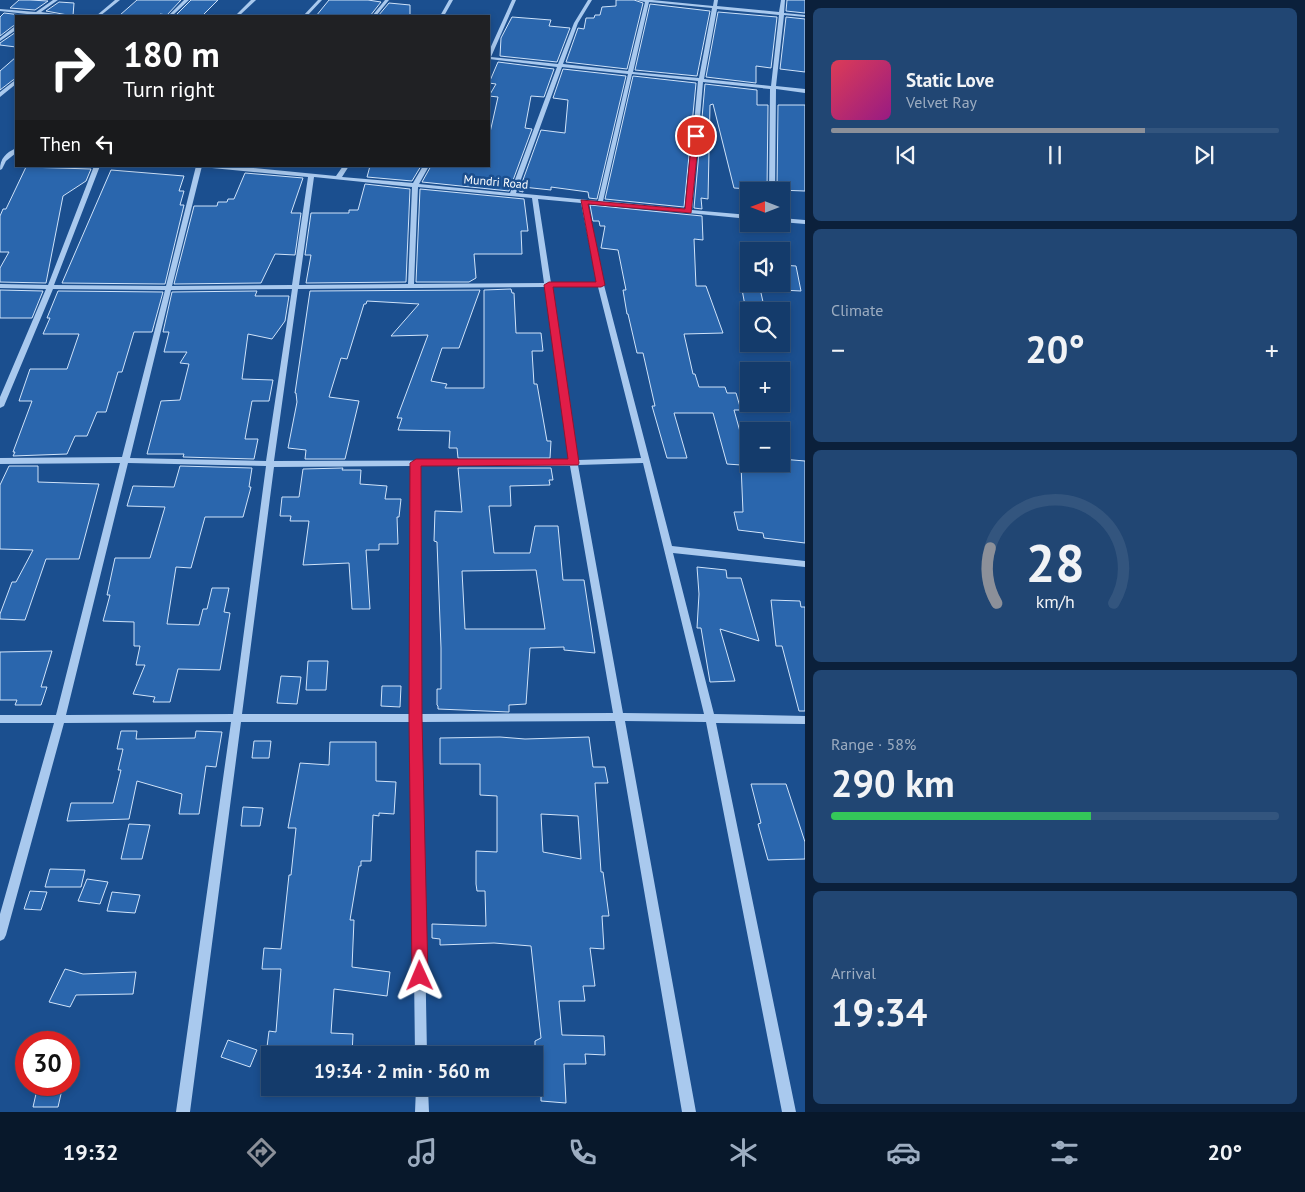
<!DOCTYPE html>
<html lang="en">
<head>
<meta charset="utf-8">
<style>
  body { margin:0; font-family:"PT Sans",sans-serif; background:#214673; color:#f1f3f6; height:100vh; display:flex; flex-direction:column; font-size:19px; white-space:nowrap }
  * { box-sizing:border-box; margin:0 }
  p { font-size:16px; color:#9dadc1 }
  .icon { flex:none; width:28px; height:28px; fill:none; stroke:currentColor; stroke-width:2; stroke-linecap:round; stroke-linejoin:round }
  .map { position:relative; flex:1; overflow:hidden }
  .drawer { display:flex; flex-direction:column; gap:8px; padding:8px; background:#0b203b; width:500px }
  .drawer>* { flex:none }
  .top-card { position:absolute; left:15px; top:15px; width:475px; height:152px; border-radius:0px; box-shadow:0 2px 8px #0003,0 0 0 1px #33557e; background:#202124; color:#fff; overflow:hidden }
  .needle { width:32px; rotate:270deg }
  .tools { position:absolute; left:740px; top:182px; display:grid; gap:10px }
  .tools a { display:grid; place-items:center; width:50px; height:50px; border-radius:0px; background:#143b6b; box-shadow:0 2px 8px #0003,0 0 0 1px #33557e; font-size:25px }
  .speed { position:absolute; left:15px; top:1031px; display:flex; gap:10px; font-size:25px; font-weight:700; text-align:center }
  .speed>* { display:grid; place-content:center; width:65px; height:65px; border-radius:50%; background:#143b6b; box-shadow:0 2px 8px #0003,0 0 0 1px #33557e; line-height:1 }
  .speed .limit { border:8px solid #d22; background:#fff; color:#111 }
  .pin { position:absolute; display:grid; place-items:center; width:42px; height:42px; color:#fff; margin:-21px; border:2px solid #fff; border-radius:50%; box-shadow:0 1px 5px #0007 }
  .me { position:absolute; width:55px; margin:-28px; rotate:359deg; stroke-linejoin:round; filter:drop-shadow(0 0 4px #0008) }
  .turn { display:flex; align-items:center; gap:18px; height:105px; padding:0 25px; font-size:22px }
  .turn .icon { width:65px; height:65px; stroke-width:2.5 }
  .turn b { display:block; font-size:35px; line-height:42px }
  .then { display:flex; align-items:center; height:48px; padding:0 25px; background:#0003; gap:10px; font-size:19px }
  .big { font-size:38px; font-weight:700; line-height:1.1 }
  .drawer .tile { flex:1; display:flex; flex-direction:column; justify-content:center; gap:8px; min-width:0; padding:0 18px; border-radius:8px; background:#214673 }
  .drawer .dial { align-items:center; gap:0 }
  .dial svg { height:130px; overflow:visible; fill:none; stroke:#33557e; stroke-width:7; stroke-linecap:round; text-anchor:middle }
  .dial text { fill:#f1f3f6; stroke:none }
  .song { display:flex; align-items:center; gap:15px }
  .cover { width:60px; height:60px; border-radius:8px; background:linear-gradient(135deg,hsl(350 70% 55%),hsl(310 70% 35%)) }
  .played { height:5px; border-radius:2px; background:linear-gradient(90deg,#8c9099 70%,#33557e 70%) }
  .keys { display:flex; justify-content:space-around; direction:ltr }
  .heat { display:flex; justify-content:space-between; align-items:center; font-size:28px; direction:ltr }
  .charge { height:8px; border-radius:4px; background:linear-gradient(90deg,#34c759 58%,#33557e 0) }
  .trip { position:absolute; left:261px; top:1046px; width:282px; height:50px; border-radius:0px; background:#143b6b; box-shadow:0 2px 8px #0003,0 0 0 1px #33557e; font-weight:700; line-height:50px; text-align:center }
  .menu { display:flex; height:80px; justify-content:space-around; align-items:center; background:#08182b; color:#9dadc1 }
  .menu .icon { width:35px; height:35px }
  .menu .selected { color:#8c9099 }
  .menu b { font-size:22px; color:#f1f3f6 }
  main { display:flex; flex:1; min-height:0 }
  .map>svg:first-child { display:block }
</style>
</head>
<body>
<main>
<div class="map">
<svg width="805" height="1112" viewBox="0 0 805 1112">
  <rect width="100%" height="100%" fill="#1b4f8f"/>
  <path fill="#2a66ad" stroke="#cfe3fa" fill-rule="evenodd" d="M19 0H30L48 1 35 10 10 8Z
    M137 0H181L167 15 160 14 158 16 120 15Z
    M191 0H218L202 16 176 15Z
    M329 0H368L381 2 370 16H316Z
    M616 0H634L643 3 627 69 566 62 578 28 584 29 586 18H594L595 15H600L602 7 616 6Z
    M787 0H805V13L786 11Z
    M59 2 74 3 73 16 46 11Z
    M389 3 410 5V16H378Z
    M650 4 710 11 697 76 635 70Z
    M718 12 777 17 771 68 756 66V83L706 77Z
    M4 13 30 16H16V25L13 26 0 36V17Z
    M512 17 551 20 549 26 570 28 557 62 500 56 501 38Z
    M786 17 805 19V72L780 69Z
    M16 32V47L0 45V43Z
    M16 57V79L13 80 0 90V71Z
    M498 62 554 69 544 97 531 96 525 128 532 129 509 191 422 182 431 166H489V137L498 97 489 96 496 84 489 83Z
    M563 69 626 76 597 199 589 198 588 192 551 187V190L523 187V192L519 191 541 130 565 133 568 100 553 98Z
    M633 76 696 83 684 207 605 199Z
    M705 84 757 90V105H768L767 190 734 188 713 104 710 105 708 199 701 198 702 209 694 208Z
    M778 105H805V191L777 190Z
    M370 166H421L412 181 367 177Z
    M26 167 91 169 86 181 63 196 46 283 0 282V268L9 252H0V216L3 209H6Z
    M111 170 184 176 179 191H184L180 205H184L165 284 62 283Z
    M245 173 303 178 291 213H301L295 255 275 254 261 283 174 284 194 206H217L218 202H227L228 199H234Z
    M365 184 410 189 406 282 306 283 311 255H305L311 213H349V210H358Z
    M420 189 524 199 528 231H521L522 254H474L476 278 469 282H416Z
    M590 205 702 216 703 240 694 239 696 286H706L723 333 684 334 693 374H695L699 387H725L727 393H736L741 410H734L749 464H781V459L805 461V543L764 538 763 533 738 530 734 512H743L741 465 727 464 713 413H674L687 458H667L652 406H655L643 353H637L628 314H627L623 290H626L618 250 601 248 605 226H600L599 221H593Z
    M781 265 796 266 801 291 781 290Z
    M741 284H759L765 311H746Z
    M511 289 512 293H514L516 333H541L543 351H532L534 384H537L547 441H551L550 458H458L457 448H449L450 431 398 430 402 418H397L428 335 391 336 419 304 367 301 366 304H364L347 359 341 358 329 397 359 401 345 459H305L306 450 288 448 297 402 296 393H295L310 291 480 290 459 348H442L431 381 447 384 445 388H484V290Z
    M0 290 43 291 32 318H0Z
    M58 291 163 292 152 332H134L122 372H118L106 412H97L87 436H75L67 454 13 456 15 452H13L32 401H19L30 369H67L79 334H43L50 318H47Z
    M257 291 255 296H289L285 321 272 339 248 334 242 379 273 380 269 401H252L245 439H258L254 459 183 457 184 454H147L161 401 180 400 189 364 180 363 187 352H164L169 332H163L172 292Z
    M9 466H38V482L99 484 79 559H46L25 620 0 619V614L12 582H16L33 550 0 549V485Z
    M180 466 252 468 249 487H251L243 517H205L191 568 176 567 167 624 199 625 203 609H207L212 588H229L224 612 230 613 220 670 178 669 170 702H153L155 697 133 694 145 665H136L140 646H134V622L103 621 110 595H107L115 558H150L165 507 127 506 133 486 174 487Z
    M343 468 342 470H361L360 484 387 486 385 499H401L399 517H397L398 544H379V550H366L370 609H352L349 563 303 565 309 521H290L291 516H280L282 497H299L303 469Z
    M458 468H551L553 480H549L550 485 510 486 511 506H489L494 553H530L535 526H558L563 580H584L595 653 564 650V647L530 648 526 704 509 705V712L438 709V706L437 705V689H441V648L437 542 434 541 435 511 462 512ZM536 570 545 629H465L462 571Z
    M697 567 726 570 727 578H741L759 641 720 629 735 681 710 682 701 628H697L699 594Z
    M771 600 800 601 801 607H805V711H799L782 646H776Z
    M52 651 41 687H47L41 705H15L17 700H0V652Z
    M308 661H328L326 690H306Z
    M281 676 301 677 297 704 277 703Z
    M382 686H401L400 707 381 706Z
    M121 731H137L136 739 195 738 196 731 222 732 216 767 206 766 199 814H179L182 794 137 781 129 819 67 821 71 803H113L121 770H118L123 749H117Z
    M500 737 525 739 589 737 593 767H605L608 783H595L601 872H603L609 916H602L604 949 590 948 595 986H583L585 1001H559L562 1035 604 1036 605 1055 585 1054 586 1064H564L566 1103 541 1101V1087H535V1041L541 1038 531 946 494 943 440 945V939L432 938V924L486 926 485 891H477L476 884V851L497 852V796L480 795V764H440V738ZM541 814 578 816 581 859 543 852Z
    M254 741H271L269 758H252Z
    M330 742H376V781L396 782 394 814 379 813V816L373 815 371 861H361V866H359L350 920H354L352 967 390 972 387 996 334 989 331 1033 353 1034 352 1055H266L269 1031 276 1032 281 969H262L264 948 281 949 289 875H291L296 828H288L300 763 329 765Z
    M751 784H786L805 842V859L768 860 758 824 761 823Z
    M243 807 263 808 260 826H241Z
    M129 824 150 825 142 859H121Z
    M50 869 85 870 81 887H45Z
    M87 879 108 882 100 904 78 901Z
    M30 891 47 892 41 910 24 909Z
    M112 892 140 895 135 913 107 911Z
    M65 969 83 974 136 972 133 994 76 995 70 1007 49 1002Z
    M228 1040 257 1050 250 1067 221 1057Z
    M38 1085H63L58 1107H33Z"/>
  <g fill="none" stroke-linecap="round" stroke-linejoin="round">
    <path fill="#a9c9ee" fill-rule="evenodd" d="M53 0H58L41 12 64 15 66 16 36 15 0 11V9L36 12Z
      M115 0H120L100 16H96Z
      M184 0H189L172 16H168Z
      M251 0H256L239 16H235Z
      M318 0H322L307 16H303Z
      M385 0H389L376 16H372Z
      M449 0H453L444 16H440Z
      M512 0H516L491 57 558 64 574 23 588 0H592L578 23 563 64 628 71 645 2 636 0H652L713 6 714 0H718L717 6 779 12 781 0H785L784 13 805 15V17L784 15 776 86 805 89V93L776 89 775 191H769L770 89 703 82 692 210 749 215V219L587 203 604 285 672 546 805 561V567L673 553 714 714 805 716V724L716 723 796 1112H782L706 722 625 721 696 1112H682L615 721 421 722 427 1055H415L411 722H241L190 1112H176L231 722 64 723 6 935 4 939 0 941V914L54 723H0V715H56L120 463 0 464V458L122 457 165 290 53 289 4 406 0 408V397L46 289 0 288V284L48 285 94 166H100L54 285 166 286 196 166H202L172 286 292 285 308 177 212 168 209 166H233L336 176 343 166H349L342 177 413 183 423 166H429L419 184 510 193 557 67 489 59V51ZM649 2 712 8 699 78 633 72ZM717 9 779 15 771 86 704 79ZM562 67 628 74 598 201 516 193ZM632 74 698 81 686 209 603 201ZM314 177 412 187 408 284 299 285ZM418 187 532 198 544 283 414 284ZM538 199 581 203 597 283H551ZM545 287 570 460 274 461 298 289ZM552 287H598L641 458 578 460ZM292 289 266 461 130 458 171 290ZM128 463 266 466 233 714 66 715ZM643 463 704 714 623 713 578 465ZM411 466V714H242L274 467ZM419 466H570L613 713 421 714Z
      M14 27H16V30L0 41V38Z
      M14 81H16V84L0 97V92Z
      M16 148V153L6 161 2 169 0 170C0 158 6 153 16 148Z
      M781 218 805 220V224L781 222Z
      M416 1088H428L429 1112H415Z"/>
  </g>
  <path fill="#e11d48" stroke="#92132f" d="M696 134 699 136 691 213 588 204 605 285 601 287H553L579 463 578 465 421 466 422 718 428 976 426 981 420 983 415 981 412 976 409 718 410 463 416 459H568L544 285 549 282H596L581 200 685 209 692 136Z"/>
  <g text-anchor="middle" stroke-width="5" stroke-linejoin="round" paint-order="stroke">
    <g font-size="12" fill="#fff" stroke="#1b4f8f">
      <text transform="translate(496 182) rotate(5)" y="4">Mundri Road</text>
    </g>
  </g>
</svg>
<div class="tools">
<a><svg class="needle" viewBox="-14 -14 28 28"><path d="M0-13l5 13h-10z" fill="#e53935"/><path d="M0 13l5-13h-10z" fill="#9dadc1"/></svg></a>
<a><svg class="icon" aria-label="sound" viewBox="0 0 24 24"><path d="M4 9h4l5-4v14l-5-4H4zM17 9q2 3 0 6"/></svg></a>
<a><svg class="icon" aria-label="search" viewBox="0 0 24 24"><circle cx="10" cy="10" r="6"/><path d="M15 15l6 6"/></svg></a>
<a>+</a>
<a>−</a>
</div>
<div class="speed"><div class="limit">30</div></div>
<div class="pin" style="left:696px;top:136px;background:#d93025"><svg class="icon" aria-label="arrive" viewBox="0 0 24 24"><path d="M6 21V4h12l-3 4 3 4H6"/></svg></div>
<svg class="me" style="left:420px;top:976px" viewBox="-20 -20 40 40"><path d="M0-17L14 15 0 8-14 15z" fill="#e11d48" stroke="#fff" stroke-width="4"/></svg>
<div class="trip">19:34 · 2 min · 560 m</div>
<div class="top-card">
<div class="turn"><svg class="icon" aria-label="right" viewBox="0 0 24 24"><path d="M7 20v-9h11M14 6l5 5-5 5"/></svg><div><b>180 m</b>Turn right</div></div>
<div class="then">Then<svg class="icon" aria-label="left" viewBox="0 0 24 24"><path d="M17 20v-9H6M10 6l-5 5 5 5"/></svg></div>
</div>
</div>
<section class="drawer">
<div class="tile">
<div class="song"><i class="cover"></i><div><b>Static Love</b><p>Velvet Ray</p></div></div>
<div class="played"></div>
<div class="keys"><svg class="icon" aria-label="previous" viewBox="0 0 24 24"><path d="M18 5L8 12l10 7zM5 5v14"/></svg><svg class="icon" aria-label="pause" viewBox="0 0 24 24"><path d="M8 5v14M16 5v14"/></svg><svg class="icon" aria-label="next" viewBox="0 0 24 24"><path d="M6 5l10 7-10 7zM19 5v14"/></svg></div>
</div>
<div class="tile"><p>Climate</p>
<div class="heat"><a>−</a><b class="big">20°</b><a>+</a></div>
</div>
<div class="tile dial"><svg viewBox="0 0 100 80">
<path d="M14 69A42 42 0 1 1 86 69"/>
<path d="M14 69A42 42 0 0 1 10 35" stroke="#8c9099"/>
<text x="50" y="56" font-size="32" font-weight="700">28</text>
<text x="50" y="72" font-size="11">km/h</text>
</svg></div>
<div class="tile"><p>Range · 58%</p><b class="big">290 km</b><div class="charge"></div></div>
<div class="tile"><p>Arrival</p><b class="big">19:34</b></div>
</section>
</main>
<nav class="menu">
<b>19:32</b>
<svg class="icon selected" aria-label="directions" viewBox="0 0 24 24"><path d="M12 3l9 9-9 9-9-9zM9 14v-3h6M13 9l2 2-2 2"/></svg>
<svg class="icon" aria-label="music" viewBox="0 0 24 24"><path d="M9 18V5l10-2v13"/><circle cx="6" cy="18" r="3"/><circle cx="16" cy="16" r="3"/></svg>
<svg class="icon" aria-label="phone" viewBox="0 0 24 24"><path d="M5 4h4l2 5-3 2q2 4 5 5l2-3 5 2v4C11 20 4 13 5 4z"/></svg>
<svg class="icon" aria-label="climate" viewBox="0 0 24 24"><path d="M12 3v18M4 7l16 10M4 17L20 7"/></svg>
<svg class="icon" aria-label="car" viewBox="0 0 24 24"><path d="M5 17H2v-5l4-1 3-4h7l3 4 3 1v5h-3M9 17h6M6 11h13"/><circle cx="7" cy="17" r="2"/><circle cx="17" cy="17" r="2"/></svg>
<svg class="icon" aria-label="filters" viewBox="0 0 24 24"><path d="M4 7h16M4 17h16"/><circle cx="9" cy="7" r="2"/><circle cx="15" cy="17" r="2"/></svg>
<b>20°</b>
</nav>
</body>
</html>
